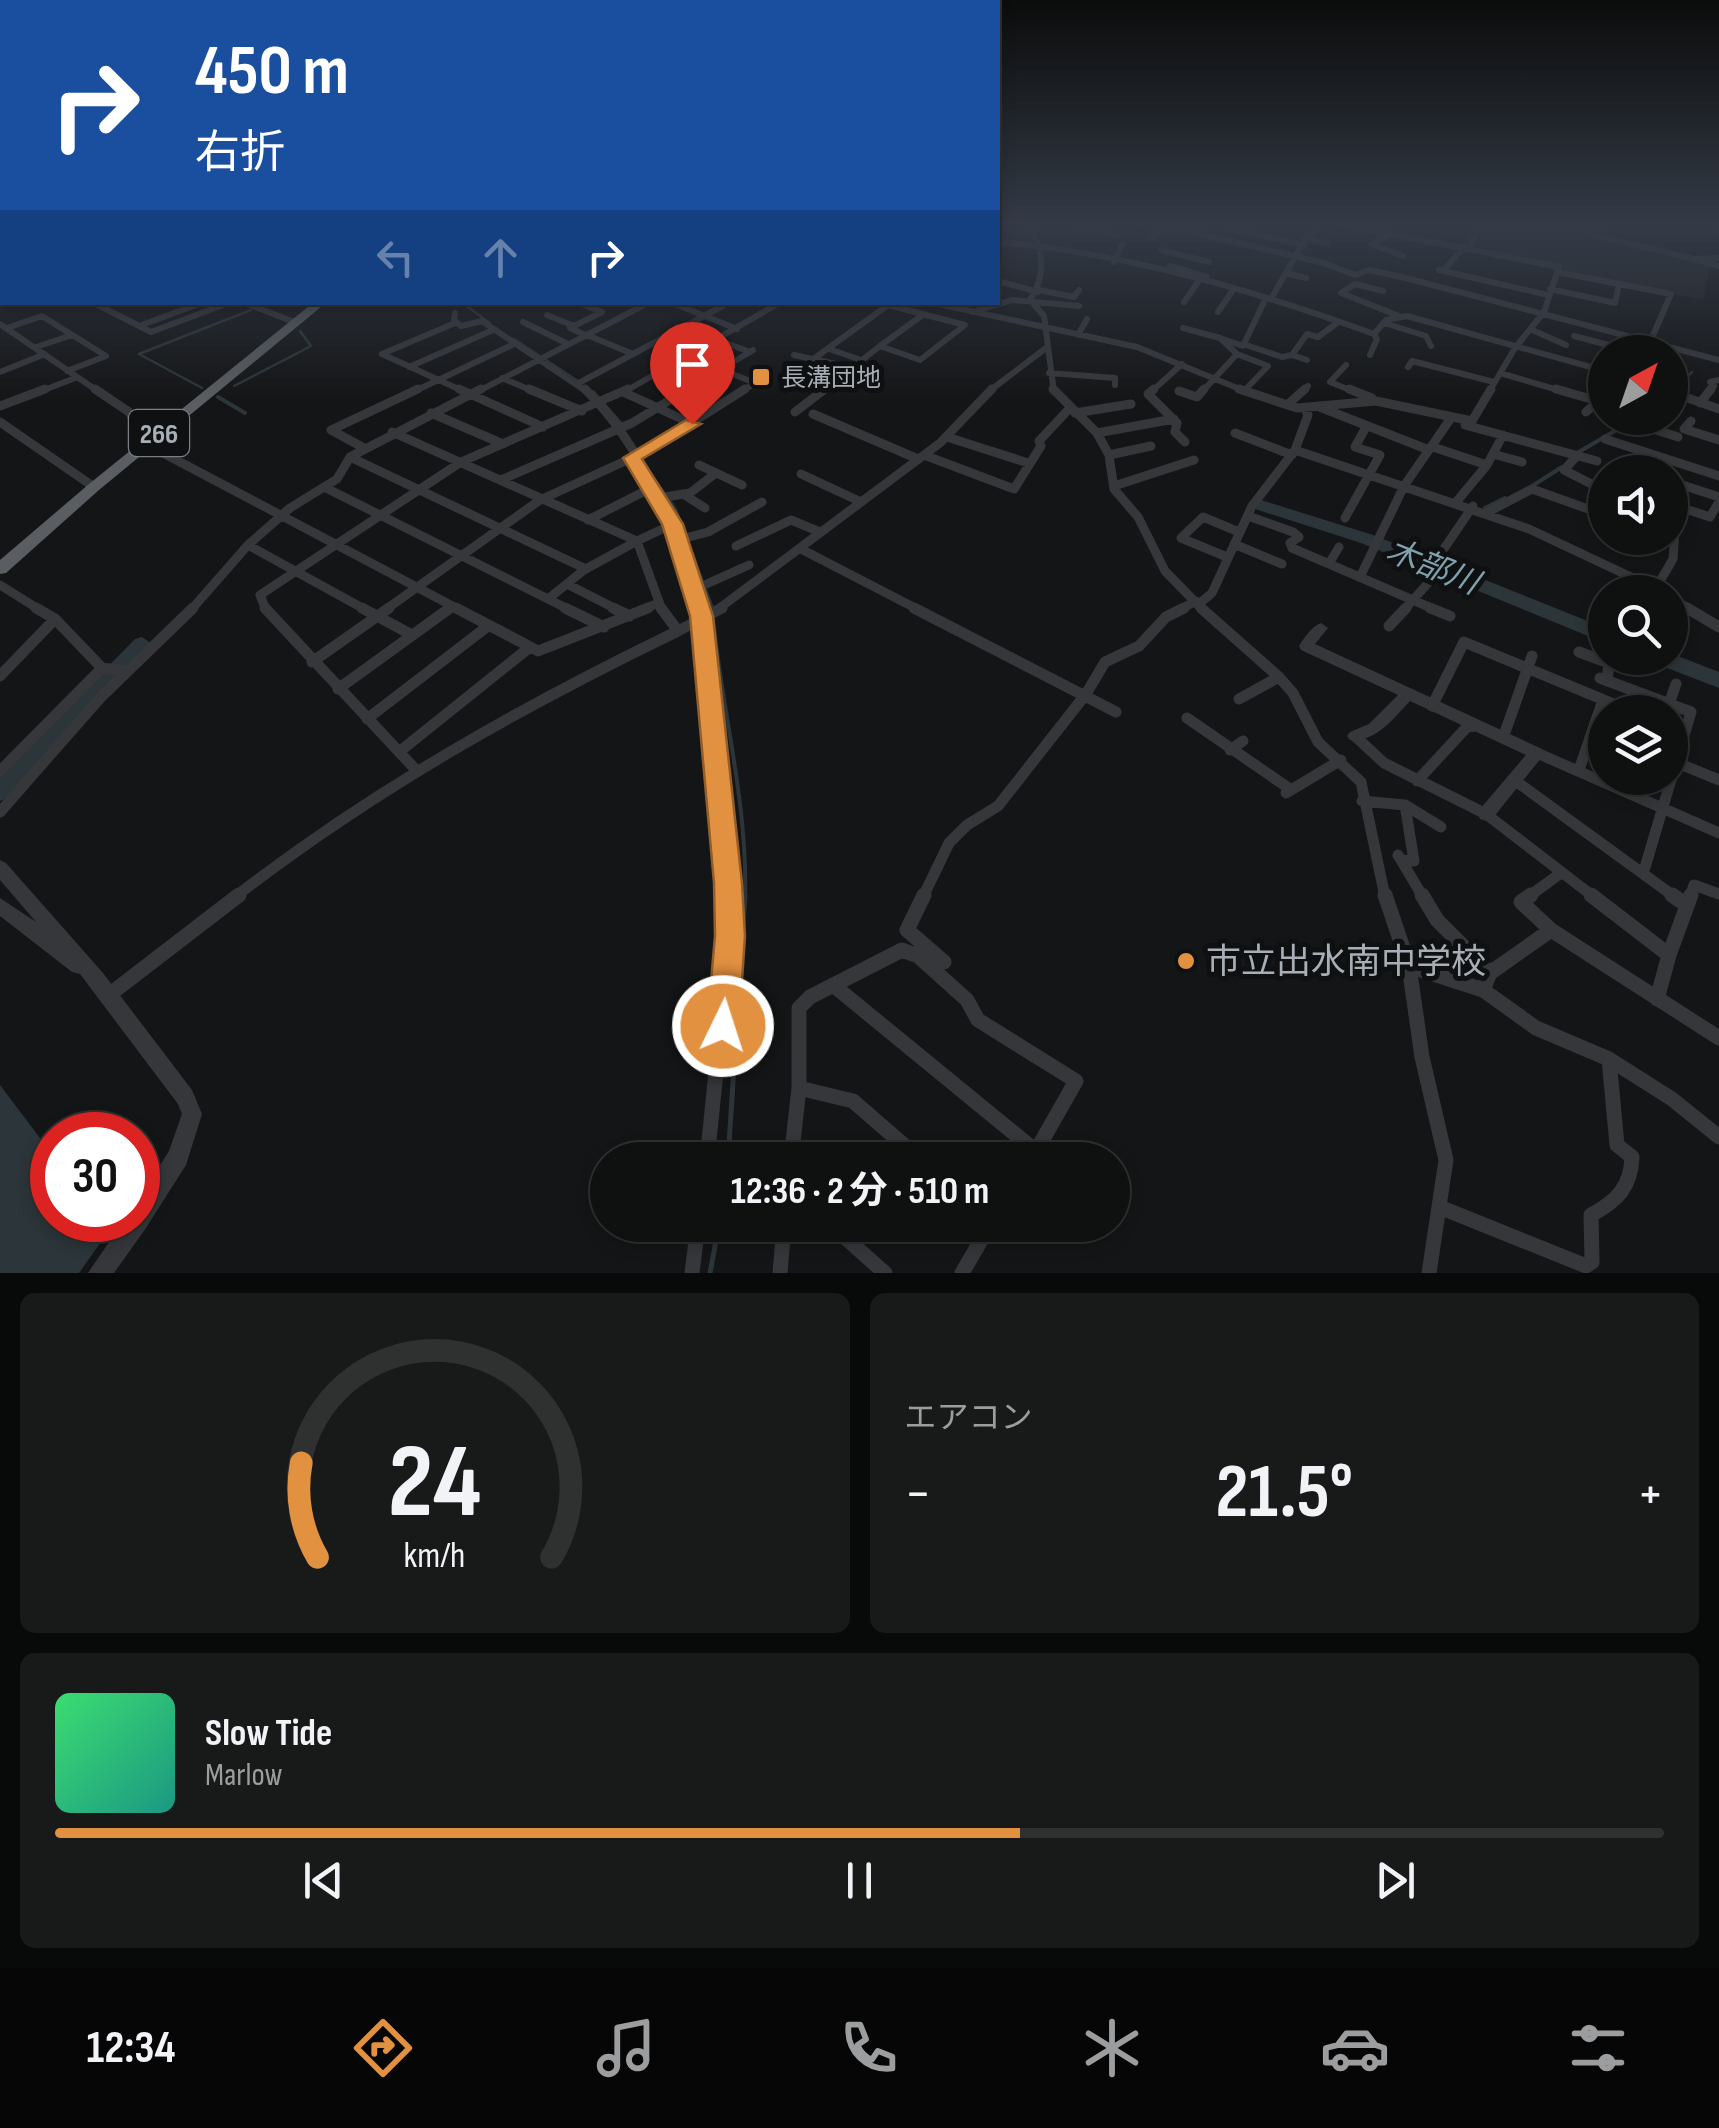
<!DOCTYPE html>
<html lang="ja">
<head>
<meta charset="utf-8">
<style>
  body { margin:0; font-family:"Sofia Sans Condensed","Noto Sans JP",sans-serif; background:#181919; color:#f1f3f6; height:100vh; display:flex; flex-direction:column; font-size:38px; white-space:nowrap }
  * { box-sizing:border-box; margin:0 }
  p { font-size:32px; color:#9b9d9f }
  .icon { flex:none; width:55px; height:55px; fill:none; stroke:currentColor; stroke-width:2; stroke-linecap:round; stroke-linejoin:round }
  .map { position:relative; height:1273px; overflow:hidden }
  .sheet { display:flex; flex-direction:column; gap:20px; padding:20px; background:#080909; flex:1 }
  .sheet>* { flex:none }
  .guide { position:absolute; left:0px; top:0px; width:1000px; height:305px; box-shadow:0 5px 15px #0003,0 0 0 2px #2f3030; background:#1a4fa0; color:#fff; overflow:hidden }
  .needle { width:65px; rotate:40deg }
  .tools { position:absolute; left:1588px; top:335px; display:grid; gap:20px }
  .tools a { display:grid; place-items:center; width:100px; height:100px; border-radius:50%; background:#0f1010; box-shadow:0 5px 15px #0003,0 0 0 2px #2f3030; font-size:50px }
  .speed { position:absolute; left:30px; top:1112px; display:flex; gap:20px; font-size:50px; font-weight:700; text-align:center }
  .speed>* { display:grid; place-content:center; width:130px; height:130px; border-radius:50%; background:#0f1010; box-shadow:0 5px 15px #0003,0 0 0 2px #2f3030; line-height:1 }
  .speed .limit { border:15px solid #d22; background:#fff; color:#111 }
  .pin { position:absolute; display:grid; place-items:center; width:85px; height:85px; color:#fff; margin:-102px -42px; border-radius:50% 50% 50% 0; rotate:-45deg; box-shadow:0 0 10px #0007 }
  .pin .icon { rotate:45deg }
  .me { position:absolute; width:110px; margin:-55px; rotate:4deg; stroke-linejoin:round; filter:drop-shadow(0 0 8px #0008) }
  .turn { display:flex; align-items:center; gap:35px; height:210px; padding:0 30px; font-size:45px }
  .turn .icon { width:130px; height:130px; stroke-width:2.5 }
  .turn b { display:block; font-size:70px; line-height:85px }
  .lanes { display:flex; align-items:center; height:95px; padding:0 30px; background:#0003; justify-content:center; gap:50px; direction:ltr }
  .lanes .off { opacity:.35 }
  .big { font-size:75px; font-weight:700; line-height:1.1 }
  .sheet .tile { flex:1; display:flex; flex-direction:column; justify-content:center; gap:15px; min-width:0; padding:0 35px; border-radius:15px; background:#181919 }
  .sheet .dial { align-items:center; gap:0 }
  .dial svg { height:260px; overflow:visible; fill:none; stroke:#2f3030; stroke-width:7; stroke-linecap:round; text-anchor:middle }
  .dial text { fill:#f1f3f6; stroke:none }
  .song { display:flex; align-items:center; gap:30px }
  .cover { width:120px; height:120px; border-radius:15px; background:linear-gradient(135deg,hsl(140 70% 55%),hsl(170 70% 35%)) }
  .played { height:10px; border-radius:5px; background:linear-gradient(90deg,#e29140 60%,#2f3030 60%) }
  .keys { display:flex; justify-content:space-around; direction:ltr }
  .heat { display:flex; justify-content:space-between; align-items:center; font-size:55px; direction:ltr }
  .sheet .tiles { flex:1; display:grid; gap:20px; grid-template-columns:1fr 1fr }
  .tile:last-child { grid-column:span 2 }
  .trip { position:absolute; left:590px; top:1142px; width:540px; height:100px; border-radius:50px; background:#0f1010; box-shadow:0 5px 15px #0003,0 0 0 2px #2f3030; font-weight:700; line-height:100px; text-align:center }
  .menu { display:flex; height:160px; justify-content:space-around; align-items:center; background:#060606; color:#9b9d9f }
  .menu .icon { width:70px; height:70px }
  .menu .current { color:#e29140 }
  .menu b { font-size:45px; color:#f1f3f6 }
  .map>svg:first-child { display:block }
</style>
</head>
<body>
<div class="map">
<svg width="1719" height="1273" viewBox="0 0 1719 1273">
  <rect width="100%" height="100%" fill="#141516"/>
  <path fill="#202123" d="M1483 224 1601 226 1591 234 1710 264 1703 300 1560 272 1562 268 1476 248Z"/>
  <path fill="#2c3539" d="M0 1085 52 1154V1220H85L101 1242 79 1273H0Z"/>
  <g fill="none" stroke-linecap="round" stroke-linejoin="round">
    <path stroke="#2c3539" stroke-width="2.5" d="M461 302 490 323
      M514 339 581 383
      M234 386 311 346 300 331
      M202 388 139 354 251 310
      M1672 392 1692 372"/>
    <path stroke="#2c3539" stroke-width="4" d="M593 392 623 426
      M1670 393 1674 389
      M218 397 245 413
      M1577 453 1637 418
      M655 481 675 509 712 608
      M1532 486 1562 467
      M1485 508 1505 498
      M713 618C722 711 748 804 745 897"/>
    <path stroke="#2c3539" stroke-width="5" d="M728 1160 745 895
      M710 1273 719 1225"/>
    <path fill="#2c3539" fill-rule="evenodd" d="M1258 499 1373 535 1605 628V643L1361 543 1252 508 1249 504Z
      M142 637 152 644 149 649 8 798 0 801V776L135 639Z
      M1670 653 1719 672V688L1654 663 1651 658H1670Z"/>
    <path stroke="#36373b" stroke-width="6" d="M1029 224C1043 249 1047 275 1030 300L1044 316 1054 392
      M1156 224 1324 263 1355 275 1369 270 1402 277 1719 360
      M1231 224 1227 228 1304 245
      M1240 224H1256
      M1339 224 1559 267 1544 312 1515 348 1489 392
      M1072 225 1118 235
      M1602 225 1593 235 1695 259
      M1135 226 1139 224
      M1200 228 1203 224
      M1713 231 1719 233
      M1388 235 1371 244 1403 256
      M1153 237 1165 227
      M1306 238 1327 243
      M998 242C1126 253 1254 290 1374 334L1386 320 1407 316 1605 371
      M1470 247 1480 224
      M1161 250 1209 262
      M1719 258 1695 259 1719 266
      M1114 262 1123 244
      M1170 266 1207 277
      M1439 270 1548 295
      M1443 271 1465 246
      M1557 272 1671 294 1651 340
      M1286 273 1306 278
      M998 281 1038 292
      M1550 289 1615 303 1619 284
      M1039 290 1074 297 1079 290
      M1383 291 1355 284 1341 293 1399 316
      M1272 297 1306 238 1321 224
      M92 302 151 332 231 302
      M242 302 297 323
      M577 302 602 312 570 328 585 335
      M670 302 737 329
      M929 302 1137 347 1247 392
      M1184 302 1198 282
      M973 312 1012 300 1079 306
      M1218 312 1233 290
      M455 313 454 320 461 326 482 321 587 392
      M547 315 574 326
      M523 322 568 344
      M1384 323 1426 336 1431 346
      M0 324 99 392
      M139 326 204 302
      M7 328 42 316 106 356 67 371
      M1183 328 1220 338
      M1530 329 1566 345
      M587 335 633 354
      M1078 335 1087 319
      M1574 336 1635 352
      M718 340 750 352
      M656 343 755 383 741 392
      M1243 344 1282 357 1292 355 1307 334 1318 337 1337 323
      M880 346 924 314
      M36 347 72 335
      M829 349 861 360
      M382 354 465 392
      M382 354 455 323
      M1237 354 1268 366 1244 391
      M794 355 850 367
      M1292 355 1307 360
      M1370 355 1377 339 1374 334
      M812 360 888 305 965 325 920 360 880 346 821 392
      M1346 365 1330 382 1355 392
      M409 367 493 330
      M1408 367 1412 361 1494 382
      M0 372 45 354
      M1049 373 1115 378V385
      M1500 373 1565 392
      M502 378 535 392
      M577 384 730 302
      M39 392 75 378
      M413 392 514 344
      M477 392 650 302
      M624 392 781 302
      M684 392 753 350
      M988 392 1046 348
      M1151 392 1182 364
      M1202 392 1237 354 1220 338 1243 346 1266 298
      M1302 392 1308 386
      M1709 392 1714 386 1710 382 1719 380"/>
    <path stroke="#36373b" stroke-width="9" d="M95 389 129 412 146 444 460 610
      M459 389 543 427
      M529 389 582 411
      M585 389C645 448 675 531 699 610
      M1053 389 1097 433 1109 455 1114 489 1138 517 1165 571 1203 610
      M1154 389 1148 394 1177 423 1175 432 1185 442
      M1239 389 1297 408 1376 401 1472 421 1491 389
      M1349 389 1372 398
      M1556 389 1605 403
      M1179 391 1197 397 1204 389
      M623 392 693 424
      M1685 397 1719 409
      M1700 403 1711 389
      M1287 405 1305 389
      M0 406 45 389
      M1317 406 1429 450
      M795 412 825 389
      M1586 412 1595 404 1592 399
      M431 413 503 444
      M1075 413 1131 404
      M813 414 918 459
      M1691 421 1684 429 1719 440
      M0 422 94 487
      M1465 425 1597 461
      M1647 427 1678 437
      M392 432 637 541 584 570 548 599
      M1097 433 1174 419
      M1235 433 1292 455
      M947 437 1028 463
      M1605 439 1719 476
      M1433 447 1487 465
      M364 448 331 430 418 389
      M1295 450 1529 529 1663 592
      M1493 454 1522 462
      M924 455 1014 489 1041 446 1039 441 1069 409
      M1109 455 1151 446
      M350 457 586 569
      M1576 457 1564 470 1605 491
      M699 465 742 485
      M1641 472 1647 453
      M801 474 859 501
      M501 480 632 423 688 389
      M1670 481 1719 497
      M1114 486 1194 460
      M326 488 570 610
      M683 494 705 508
      M659 498 690 493 716 473
      M1457 501 1487 465 1503 435
      M1670 504 1710 517 1719 502
      M1488 512 1532 489 1605 515
      M1248 516 1293 532 1299 537 1290 543 1292 548 1436 610
      M1345 518 1380 455 1355 447 1366 427
      M588 520 651 488
      M678 540 708 532 762 502
      M1234 544 1282 564
      M248 545 366 610
      M736 546 791 520 820 532
      M801 549 919 610
      M1227 557 1181 538 1203 517 1239 532
      M1437 559 1473 506
      M1330 562 1339 547
      M1361 575 1404 486 1451 418
      M567 584 618 610
      M0 585 40 610
      M1656 588 1673 559 1675 530 1670 528
      M693 590 749 565
      M1670 597 1691 610
      M1200 603 1212 593 1252 506 1295 450 1308 415 1305 409
      M191 610 248 545 290 508 337 479 350 457 481 389
      M266 610 260 595 461 462 628 389
      M385 610 540 500 647 451 745 389
      M447 610 451 607
      M641 610 659 603
      M662 610 637 541 673 524
      M717 610 940 443 992 389
      M1179 610 1196 601
      M1404 610 1429 582"/>
    <path stroke="#36373b" stroke-width="11" d="M36 608 55 619 102 668 126 671
      M265 608 416 770
      M362 608 412 635
      M456 608 538 651 648 608
      M565 608 604 627
      M613 608 630 616
      M661 608 678 631 722 608
      M698 608 722 789 728 897
      M914 608 1116 712
      M1201 608 1279 677 1293 693 1318 742 1361 782 1385 897
      M1430 608 1450 616
      M1687 608 1719 627
      M1389 626 1406 608
      M1579 652 1609 663 1607 681
      M312 662 389 608
      M0 676 55 619
      M1600 678 1691 712 1644 871
      M338 689 450 608
      M1239 699 1279 677
      M1669 704 1676 684
      M1432 706 1464 642 1633 712
      M1187 718 1290 789
      M367 719 488 626
      M1355 736 1384 763 1486 814 1594 897
      M1503 738 1532 656
      M1230 750 1243 741
      M399 752 530 647
      M1537 753 1719 833
      M1675 762 1719 780
      M1579 770 1603 700
      M0 771 102 668
      M1417 781 1467 727 1476 726
      M1517 782 1675 897
      M1286 793 1341 760
      M1362 801 1405 805 1441 827
      M0 812 100 698 193 608
      M1398 855 1423 897
      M1401 860 1414 861 1405 805
      M235 897C373 790 521 707 678 631
      M923 897 949 843 967 825 998 806 1086 694 1105 662 1139 646 1166 617 1184 608
      M1528 897 1561 873
      M1690 897 1694 885 1719 894"/>
    <path stroke="#36373b" stroke-width="15" d="M924 895 907 930 944 962
      M1385 895 1409 966 1422 1057 1446 1160 1429 1273
      M1422 895 1437 920 1490 973
      M1531 895 1521 902 1551 930 1719 1038
      M1591 895 1669 955 1657 999
      M1672 895 1685 904
      M1669 955 1691 895
      M1409 966 1483 990 1536 1028 1609 1059
      M833 985 1037 1152
      M1483 990 1490 973 1551 930
      M109 995 239 895
      M799 1088 853 1101 921 1160
      M707 1160 730 936 728 895
      M791 1160 799 1088V1008L810 997 902 950 918 956 967 1000 978 1020 1076 1081 1031 1160
      M1442 1208 1586 1266 1592 1262 1591 1215C1617 1201 1631 1187 1632 1157L1617 1145 1609 1059 1672 1099 1719 1137
      M831 1225 885 1273
      M692 1273 698 1225
      M780 1273 784 1225
      M962 1273 990 1225"/>
    <path fill="#36373b" fill-rule="evenodd" d="M0 226H2V230H0Z
      M1321 623 1328 628 1315 644 1542 749 1545 753 1542 757 1492 819 1486 821 1480 819 1478 814 1480 809 1526 755 1410 701C1394 718 1375 743 1350 740L1347 736 1350 732 1369 724 1398 695 1301 650 1299 646C1304 638 1312 626 1321 623Z
      M0 860 6 863 103 973 192 1090 202 1114 186 1165 146 1228 114 1273H88L124 1220H138V1201L169 1151 182 1114 178 1104 80 974 72 972 0 916V898L36 922 0 880Z"/>
    <path fill="#5a5e62" fill-rule="evenodd" d="M314 302H327L99 490 6 573 0 574V560L89 484Z"/>
  </g>
  <linearGradient id="sky" x2="0" y2="1"><stop stop-color="#0b0c0c"/><stop offset="0.56" stop-color="#343b47"/><stop offset="1" stop-color="#343b47" stop-opacity="0"/></linearGradient>
  <rect width="1719" height="402" fill="url(#sky)"/>
  <path fill="#e29140" stroke="#935e2a" stroke-width="2.5" d="M686 420 701 424 642 459 683 524 713 616 742 883 745 936 739 1026 734 1037 723 1042 712 1037 707 1026 715 936 714 883 690 616 662 524 623 458Z"/>
  <g fill="#e29140" stroke="#0f1011" stroke-width="4">
    <rect x="751" y="367" width="20" height="20" rx="5"/>
    <circle cx="1186" cy="961" r="10"/>
  </g>
  <g text-anchor="middle" stroke-width="10" stroke-linejoin="round" paint-order="stroke">
    <g font-size="25" fill="#a7aeb5" stroke="#0f1011" text-anchor="start">
      <text x="781" y="386">長溝団地</text>
    </g>
    <rect fill="#0f1011" stroke="#797f84" stroke-width="2.5" x="129" y="410" width="60" height="46" rx="8"/>
    <g font-size="28" font-weight="bold" fill="#a7aeb5">
      <text x="159" y="443">266</text>
    </g>
    <g font-size="32" font-style="italic" fill="#81a0ad" stroke="#0f1011">
      <text transform="translate(1433 566) rotate(22)" y="11">木部川</text>
    </g>
    <g font-size="35" fill="#a7aeb5" stroke="#0f1011" text-anchor="start">
      <text x="1206" y="973">市立出水南中学校</text>
    </g>
  </g>
</svg>
<div class="tools">
<a><svg class="needle" viewBox="-14 -14 28 28"><path d="M0-13l5 13h-10z" fill="#e53935"/><path d="M0 13l5-13h-10z" fill="#9b9d9f"/></svg></a>
<a><svg class="icon" aria-label="sound" viewBox="0 0 24 24"><path d="M4 9h4l5-4v14l-5-4H4zM17 9q2 3 0 6"/></svg></a>
<a><svg class="icon" aria-label="search" viewBox="0 0 24 24"><circle cx="10" cy="10" r="6"/><path d="M15 15l6 6"/></svg></a>
<a><svg class="icon" aria-label="layers" viewBox="0 0 24 24"><path d="M12 4l9 5-9 5-9-5zM3 14l9 5 9-5"/></svg></a>
</div>
<div class="speed"><div class="limit">30</div></div>
<div class="pin" style="left:692px;top:424px;background:#d93025"><svg class="icon" aria-label="arrive" viewBox="0 0 24 24"><path d="M6 21V4h12l-3 4 3 4H6"/></svg></div>
<svg class="me" style="left:723px;top:1026px" viewBox="-20 -20 40 40"><circle r="17" fill="#e29140" stroke="#fff" stroke-width="3"/><path d="M0-11L8 9 0 5-8 9z" fill="#fff"/></svg>
<div class="trip">12:36 · 2 分 · 510 m</div>
<div class="guide">
<div class="turn"><svg class="icon" aria-label="right" viewBox="0 0 24 24"><path d="M7 20v-9h11M14 6l5 5-5 5"/></svg><div><b>450 m</b>右折</div></div>
<div class="lanes"><svg class="icon off" aria-label="left" viewBox="0 0 24 24"><path d="M17 20v-9H6M10 6l-5 5 5 5"/></svg><svg class="icon off" aria-label="ahead" viewBox="0 0 24 24"><path d="M12 20V5M6 11l6-6 6 6"/></svg><svg class="icon" aria-label="right" viewBox="0 0 24 24"><path d="M7 20v-9h11M14 6l5 5-5 5"/></svg></div>
</div>
</div>
<section class="sheet">
<div class="tiles">
<div class="tile dial"><svg viewBox="0 0 100 80">
<path d="M14 69A42 42 0 1 1 86 69"/>
<path d="M14 69A42 42 0 0 1 9 40" stroke="#e29140"/>
<text x="50" y="56" font-size="32" font-weight="700">24</text>
<text x="50" y="72" font-size="11">km/h</text>
</svg></div>
<div class="tile"><p>エアコン</p>
<div class="heat"><a>−</a><b class="big">21.5°</b><a>+</a></div>
</div>
<div class="tile">
<div class="song"><i class="cover"></i><div><b>Slow Tide</b><p>Marlow</p></div></div>
<div class="played"></div>
<div class="keys"><svg class="icon" aria-label="previous" viewBox="0 0 24 24"><path d="M18 5L8 12l10 7zM5 5v14"/></svg><svg class="icon" aria-label="pause" viewBox="0 0 24 24"><path d="M8 5v14M16 5v14"/></svg><svg class="icon" aria-label="next" viewBox="0 0 24 24"><path d="M6 5l10 7-10 7zM19 5v14"/></svg></div>
</div>
</div>
</section>
<nav class="menu">
<b>12:34</b>
<svg class="icon current" aria-label="directions" viewBox="0 0 24 24"><path d="M12 3l9 9-9 9-9-9zM9 14v-3h6M13 9l2 2-2 2"/></svg>
<svg class="icon" aria-label="music" viewBox="0 0 24 24"><path d="M9 18V5l10-2v13"/><circle cx="6" cy="18" r="3"/><circle cx="16" cy="16" r="3"/></svg>
<svg class="icon" aria-label="phone" viewBox="0 0 24 24"><path d="M5 4h4l2 5-3 2q2 4 5 5l2-3 5 2v4C11 20 4 13 5 4z"/></svg>
<svg class="icon" aria-label="climate" viewBox="0 0 24 24"><path d="M12 3v18M4 7l16 10M4 17L20 7"/></svg>
<svg class="icon" aria-label="car" viewBox="0 0 24 24"><path d="M5 17H2v-5l4-1 3-4h7l3 4 3 1v5h-3M9 17h6M6 11h13"/><circle cx="7" cy="17" r="2"/><circle cx="17" cy="17" r="2"/></svg>
<svg class="icon" aria-label="filters" viewBox="0 0 24 24"><path d="M4 7h16M4 17h16"/><circle cx="9" cy="7" r="2"/><circle cx="15" cy="17" r="2"/></svg>
</nav>
</body>
</html>
